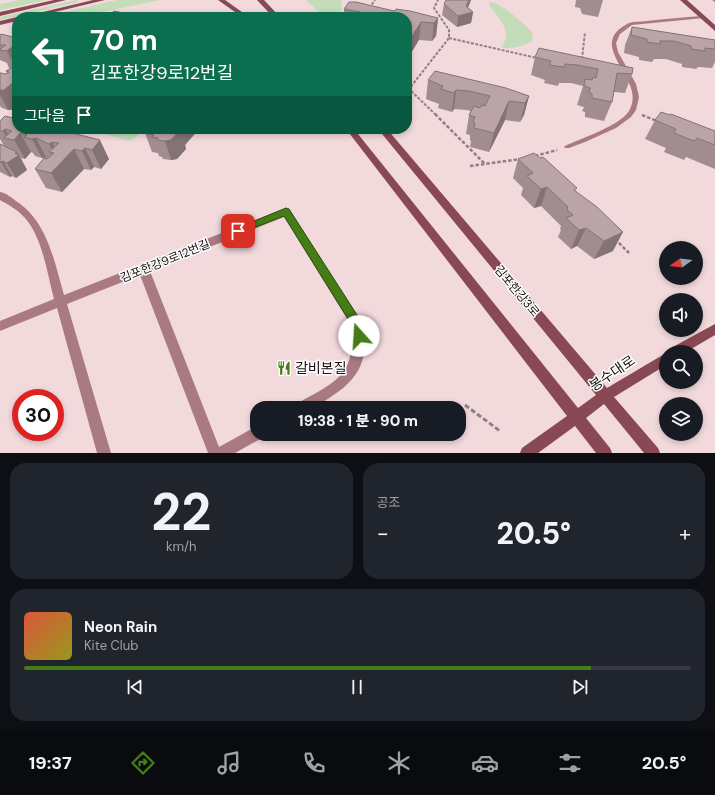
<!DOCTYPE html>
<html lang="ko">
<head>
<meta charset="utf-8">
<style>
  body { margin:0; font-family:"DM Sans","Noto Sans KR",sans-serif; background:#20242c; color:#f1f3f6; height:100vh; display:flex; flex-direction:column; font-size:15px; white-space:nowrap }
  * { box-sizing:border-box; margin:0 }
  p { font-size:13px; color:#9ea1a6 }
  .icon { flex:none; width:22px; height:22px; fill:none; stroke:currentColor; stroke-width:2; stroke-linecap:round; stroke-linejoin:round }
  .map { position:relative; height:453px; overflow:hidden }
  .drawer { display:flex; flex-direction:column; gap:10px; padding:10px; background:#0d0f14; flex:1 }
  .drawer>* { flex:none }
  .hud { position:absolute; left:12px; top:12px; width:400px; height:122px; border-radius:16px; box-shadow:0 2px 6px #0003; background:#0b6e4f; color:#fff; overflow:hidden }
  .needle { width:26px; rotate:255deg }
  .tools { position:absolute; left:659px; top:241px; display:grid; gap:8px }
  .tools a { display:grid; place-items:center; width:44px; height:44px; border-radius:50%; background:#171b24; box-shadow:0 2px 6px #0003; font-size:20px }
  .speed { position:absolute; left:12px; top:389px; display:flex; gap:8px; font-size:20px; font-weight:700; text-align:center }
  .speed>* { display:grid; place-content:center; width:52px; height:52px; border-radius:50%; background:#171b24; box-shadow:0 2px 6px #0003; line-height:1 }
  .speed .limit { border:6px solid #d22; background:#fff; color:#111 }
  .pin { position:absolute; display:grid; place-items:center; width:34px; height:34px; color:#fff; margin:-17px; border-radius:8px; box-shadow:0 2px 6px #0006 }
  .me { position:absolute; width:44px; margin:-22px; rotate:341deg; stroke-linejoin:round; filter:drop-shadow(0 0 3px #0008) }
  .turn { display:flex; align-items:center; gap:14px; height:84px; padding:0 12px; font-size:18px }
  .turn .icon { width:52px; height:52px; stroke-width:2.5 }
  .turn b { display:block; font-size:28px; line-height:34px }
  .then { display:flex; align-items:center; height:38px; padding:0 12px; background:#0003; gap:8px; font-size:15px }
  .big { font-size:30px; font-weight:800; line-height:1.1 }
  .drawer .card { flex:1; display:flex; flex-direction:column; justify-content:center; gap:6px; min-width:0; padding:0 14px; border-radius:16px; background:#20242c }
  .drawer .dial { align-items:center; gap:0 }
  .dial b { font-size:52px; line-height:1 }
  .song { display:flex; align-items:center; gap:12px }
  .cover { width:48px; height:48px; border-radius:6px; background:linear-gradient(135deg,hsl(10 70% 55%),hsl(60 70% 35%)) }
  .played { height:4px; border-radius:2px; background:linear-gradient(90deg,#447d15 85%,#363941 85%) }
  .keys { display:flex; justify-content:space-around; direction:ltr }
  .heat { display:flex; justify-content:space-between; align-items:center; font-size:22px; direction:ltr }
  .drawer .tiles { flex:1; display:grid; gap:10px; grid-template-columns:1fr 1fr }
  .card:last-child { grid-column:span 2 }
  .trip { position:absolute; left:250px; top:401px; width:216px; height:40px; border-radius:16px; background:#171b24; box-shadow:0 2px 6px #0003; font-weight:800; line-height:40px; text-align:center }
  .menu { display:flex; height:64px; justify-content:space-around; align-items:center; background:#090b0e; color:#9ea1a6 }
  .menu .icon { width:28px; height:28px }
  .menu .current { color:#447d15 }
  .menu b { font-size:18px; color:#f1f3f6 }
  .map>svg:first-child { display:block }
</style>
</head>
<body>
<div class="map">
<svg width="715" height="453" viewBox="0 0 715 453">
  <rect width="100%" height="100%" fill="#f2d9dc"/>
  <path fill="#c4dcb8" d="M20 0H46L0 10V4Z
    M76 0 78 2 0 20V17Z
    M117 0H161L76 17H42Z
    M306 0H341C345 14 336 17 324 17Z
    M489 2C502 3 523 23 532 32L533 40C526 46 508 50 501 47 514 32 499 19 490 6Z
    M110 129H140L137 137 129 141 104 134Z"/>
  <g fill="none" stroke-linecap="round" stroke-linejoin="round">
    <path stroke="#918082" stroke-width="2" stroke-dasharray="3 1.5" stroke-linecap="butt" d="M369 8 375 0
      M449 38 537 58
      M582 59 585 32
      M436 115 409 89 449 38V30L434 8 438 0"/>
    <path stroke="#918082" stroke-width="2.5" stroke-dasharray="3.5 2" stroke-linecap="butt" d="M435 114 485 164
      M642 115 657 121
      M535 156 557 150
      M470 166 521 159
      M615 239 629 253"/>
    <path stroke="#918082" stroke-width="3" stroke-dasharray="5 2.5" stroke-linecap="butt" d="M465 405 500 431"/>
    <path fill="#a97a81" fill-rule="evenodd" d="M712 0H715V2Z
      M702 16 704 17V18L632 25 620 34 616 43 618 52 636 84 639 97 636 110 631 117 616 128 585 142 569 148H565L564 147 565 146C580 139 621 125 629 111 649 79 582 46 629 23 634 21 642 22 647 21 665 19 684 17 702 16Z"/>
    <path fill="#a97a81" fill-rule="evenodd" d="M0 192C6 193 11 197 16 201 48 222 54 261 64 295L283 209H289L361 321C363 332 366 343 364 354 360 376 344 389 326 400 322 403 317 407 313 408 308 409 300 408 295 408L296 404C337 381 359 374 349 322L284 217 150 271 219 447 257 426V434H263L262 438 235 453H208L140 275 67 304 111 453H97L57 308 0 331V321L54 299C47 273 43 239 25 218 18 210 9 205 0 200Z"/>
    <path fill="#894954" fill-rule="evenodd" d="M54 0H66L0 16V12Z
      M93 0H105L34 17H22Z
      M218 0H225L249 17H242Z
      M257 0H264L280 17H273Z
      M680 0H687L715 25V31Z
      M17 17V21L0 25V21Z
      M346 129H354L578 408 596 395 378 129H387L607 388 666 353V365L614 397 658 448 660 453H644L604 404 586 418 610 448 612 453H596L575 426 538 453H520L522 448 567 416Z
      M715 324V335L686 352H669L671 348Z"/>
  </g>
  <path fill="#a18d90" d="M471 0 468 8 473 12 471 23 457 27 442 15 444 4Z
    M576 0H603L598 17 582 14 580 8 575 7Z
    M344 9 394 11 438 18 436 36 432 41 419 40 407 17H344Z
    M632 27 715 40V62L712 68 698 67 696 69 682 67V64L666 59H654L652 62 639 60V57L624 53 625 45Z
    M0 35 17 38V107L15 109 8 110 2 108 0 106V73L6 74 7 73 6 71 11 68H9L7 63 0 60Z
    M535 57 632 74 625 93 614 92 612 102 604 121 585 117V112L582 111 584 107 577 105 583 86 571 83H559L558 86 544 83 545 80 531 75Z
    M428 80 529 96 524 115 520 122 505 120 489 152 470 147 471 141 470 140V135L466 134 469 115 471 111 466 110 454 109 452 112 438 108 439 104 426 99Z
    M655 120 715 145V169L686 157 684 160 664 152 666 148 645 139Z
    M0 121 56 129 109 159 101 169 94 167 91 170 84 169 62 192 46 188 35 169 44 158H42L35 156 33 153 31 152 25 159 21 158 27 170 16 178 12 176 10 177 0 172V144L4 146 0 139Z
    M148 129H199L185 145 186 149 177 159 171 160 163 159 162 157 159 156 158 153 152 152 145 133Z
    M518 159 576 191 613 251 594 259 577 246 571 249 558 237 561 230 560 229 561 226 541 206 534 208 521 195 523 188 513 178Z"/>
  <path fill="#837375" d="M469 0H471L465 14 473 12 471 23 457 27 458 16 466 6Z
    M438 18 436 36 432 41 434 23Z
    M421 22 419 40 407 60V44Z
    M13 46 17 54V70L7 51Z
    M17 77V107L15 109 8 110 0 95V90Z
    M456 90 454 109 452 112 454 93Z
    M529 96 524 115 520 122 525 103Z
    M509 101 505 120 489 152 494 133Z
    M5 129 11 140 7 138 3 131Z
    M177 129H199L185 145 186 149 177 159 171 160 165 141Z
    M20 133 31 152 25 159 14 140Z
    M36 138 46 157 42 158 32 139Z
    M100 140 109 159 101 169 92 150Z
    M52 142 62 161 59 163 49 144Z
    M85 148 94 167 91 170 82 151Z
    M74 149 84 169 62 192 51 173Z
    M17 152 27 170 16 178 7 163 15 153Z
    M3 161 12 176 10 177 1 162Z
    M547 187 541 206 534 208 541 189Z
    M586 228 577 246 571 249 579 230Z
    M623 232 613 251 594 259 604 241Z"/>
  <path fill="#bba4a7" stroke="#837375" d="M446 0H469L466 6 473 12 458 16 444 4Z
    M349 2H356L394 11 396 9 410 11 438 18 434 23 421 22 407 44V17H386L374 15 372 17H371L357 14 360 12 344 9Z
    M114 11 143 17H107Z
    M632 27 715 40V49L705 48V51L691 49V46L674 41H660V44L647 42V39L631 35Z
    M1 34 17 38V47L13 46 7 51 0 50V49L6 45H0V35Z
    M539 48 633 68 632 74 617 73 612 102 592 98V94L589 92 590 88 584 86 585 79 592 80 593 77 596 78 598 69 577 65 565 64 564 67 549 65 551 61 535 57Z
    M17 65V77L12 81H15L4 90H0V73L6 74 9 72 6 71Z
    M435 71 506 88 529 96 525 103 509 101 494 133 474 128 475 123 473 121 475 117 469 115 474 106 480 108 482 105 485 106 490 96 469 91 456 90 454 93 441 89 443 86 428 80Z
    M661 112 670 115 671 114 715 131V145L697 138 694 141 674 133 676 129 655 120Z
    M5 116 17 119V129H56L100 140 92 150 85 148 82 151 74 149 51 173 35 169 44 158 47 159 54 153 49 152 59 143 52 142 49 144 36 138 32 139 24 137 27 135 20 133 14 140 4 138 12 131 5 129 3 131H0V121Z
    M148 129H177L180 130 171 140 165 141 157 140 158 138 152 137 154 135 145 133Z
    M0 144 17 152 15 153 19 155 7 163 3 161 1 162H0Z
    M534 153 540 158 543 157 577 188 574 190 597 207 623 232 604 241 586 228 579 230 566 218 573 215 567 210 568 207 547 187 541 189 527 176 533 173 518 159Z"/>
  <path fill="#447d15" stroke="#2c510e" d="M286 208 289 209 359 318 364 336 362 339H355L350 322 284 216 238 234 234 231 235 229Z"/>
  <defs>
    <symbol id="restaurant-bare" viewBox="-9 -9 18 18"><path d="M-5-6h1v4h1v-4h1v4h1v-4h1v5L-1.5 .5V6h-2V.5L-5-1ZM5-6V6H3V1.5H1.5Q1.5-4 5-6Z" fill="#447d15" stroke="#fff" stroke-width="2.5" paint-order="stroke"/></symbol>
  </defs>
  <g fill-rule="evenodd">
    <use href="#restaurant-bare" x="274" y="358" width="20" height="20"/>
  </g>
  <g text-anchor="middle" stroke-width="3" stroke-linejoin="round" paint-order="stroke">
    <g font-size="12" fill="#160e0f" stroke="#fff">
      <text transform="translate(165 261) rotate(-22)" y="4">김포한강9로12번길</text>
      <text transform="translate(517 291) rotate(50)" y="4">김포한강3로</text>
    </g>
    <g font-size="14" fill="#160e0f" stroke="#fff" text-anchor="start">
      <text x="295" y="373">갈비본질</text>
    </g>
    <g font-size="14" fill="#160e0f" stroke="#fff">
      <text transform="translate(612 373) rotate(-34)" y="5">봉수대로</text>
    </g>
  </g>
</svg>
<div class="tools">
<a><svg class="needle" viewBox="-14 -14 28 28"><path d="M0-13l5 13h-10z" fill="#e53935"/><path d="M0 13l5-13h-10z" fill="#9ea1a6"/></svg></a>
<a><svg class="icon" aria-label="sound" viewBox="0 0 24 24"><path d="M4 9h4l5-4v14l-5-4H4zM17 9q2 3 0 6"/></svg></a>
<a><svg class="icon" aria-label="search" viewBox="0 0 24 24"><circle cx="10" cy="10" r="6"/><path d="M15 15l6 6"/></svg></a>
<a><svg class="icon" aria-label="layers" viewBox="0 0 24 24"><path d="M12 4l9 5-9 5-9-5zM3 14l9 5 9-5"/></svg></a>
</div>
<div class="speed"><div class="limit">30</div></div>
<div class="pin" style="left:238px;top:231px;background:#d93025"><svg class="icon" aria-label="arrive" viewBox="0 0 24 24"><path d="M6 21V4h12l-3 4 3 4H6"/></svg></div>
<svg class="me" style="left:359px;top:336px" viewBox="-20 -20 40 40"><circle r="19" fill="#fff"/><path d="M0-13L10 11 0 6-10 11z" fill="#447d15"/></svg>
<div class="trip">19:38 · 1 분 · 90 m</div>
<div class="hud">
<div class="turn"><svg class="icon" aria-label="left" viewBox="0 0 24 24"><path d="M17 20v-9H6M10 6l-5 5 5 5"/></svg><div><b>70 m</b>김포한강9로12번길</div></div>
<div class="then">그다음<svg class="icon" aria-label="arrive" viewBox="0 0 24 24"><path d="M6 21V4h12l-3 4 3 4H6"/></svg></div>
</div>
</div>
<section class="drawer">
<div class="tiles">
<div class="card dial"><b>22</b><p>km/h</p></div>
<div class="card"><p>공조</p>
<div class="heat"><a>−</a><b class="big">20.5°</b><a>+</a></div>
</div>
<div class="card">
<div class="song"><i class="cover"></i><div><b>Neon Rain</b><p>Kite Club</p></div></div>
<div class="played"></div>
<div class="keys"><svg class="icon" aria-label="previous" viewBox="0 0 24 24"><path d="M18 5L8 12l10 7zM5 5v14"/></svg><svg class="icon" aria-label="pause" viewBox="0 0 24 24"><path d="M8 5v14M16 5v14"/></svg><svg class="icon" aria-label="next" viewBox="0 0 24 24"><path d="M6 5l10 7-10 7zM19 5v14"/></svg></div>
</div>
</div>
</section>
<nav class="menu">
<b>19:37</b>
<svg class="icon current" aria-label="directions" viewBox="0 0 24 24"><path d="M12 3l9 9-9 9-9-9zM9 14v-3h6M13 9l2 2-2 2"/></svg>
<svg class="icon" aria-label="music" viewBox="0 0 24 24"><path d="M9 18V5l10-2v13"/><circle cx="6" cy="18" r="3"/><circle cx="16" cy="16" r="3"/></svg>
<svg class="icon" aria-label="phone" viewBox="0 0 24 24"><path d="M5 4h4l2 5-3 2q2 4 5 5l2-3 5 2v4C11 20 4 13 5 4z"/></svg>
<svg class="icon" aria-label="climate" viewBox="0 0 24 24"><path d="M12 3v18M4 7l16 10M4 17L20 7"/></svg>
<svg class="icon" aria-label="car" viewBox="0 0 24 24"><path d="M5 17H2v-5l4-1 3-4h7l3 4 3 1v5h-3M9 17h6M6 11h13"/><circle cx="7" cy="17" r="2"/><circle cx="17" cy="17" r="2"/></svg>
<svg class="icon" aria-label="filters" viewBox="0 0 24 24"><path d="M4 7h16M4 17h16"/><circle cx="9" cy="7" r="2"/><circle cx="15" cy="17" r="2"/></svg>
<b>20.5°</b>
</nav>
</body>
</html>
